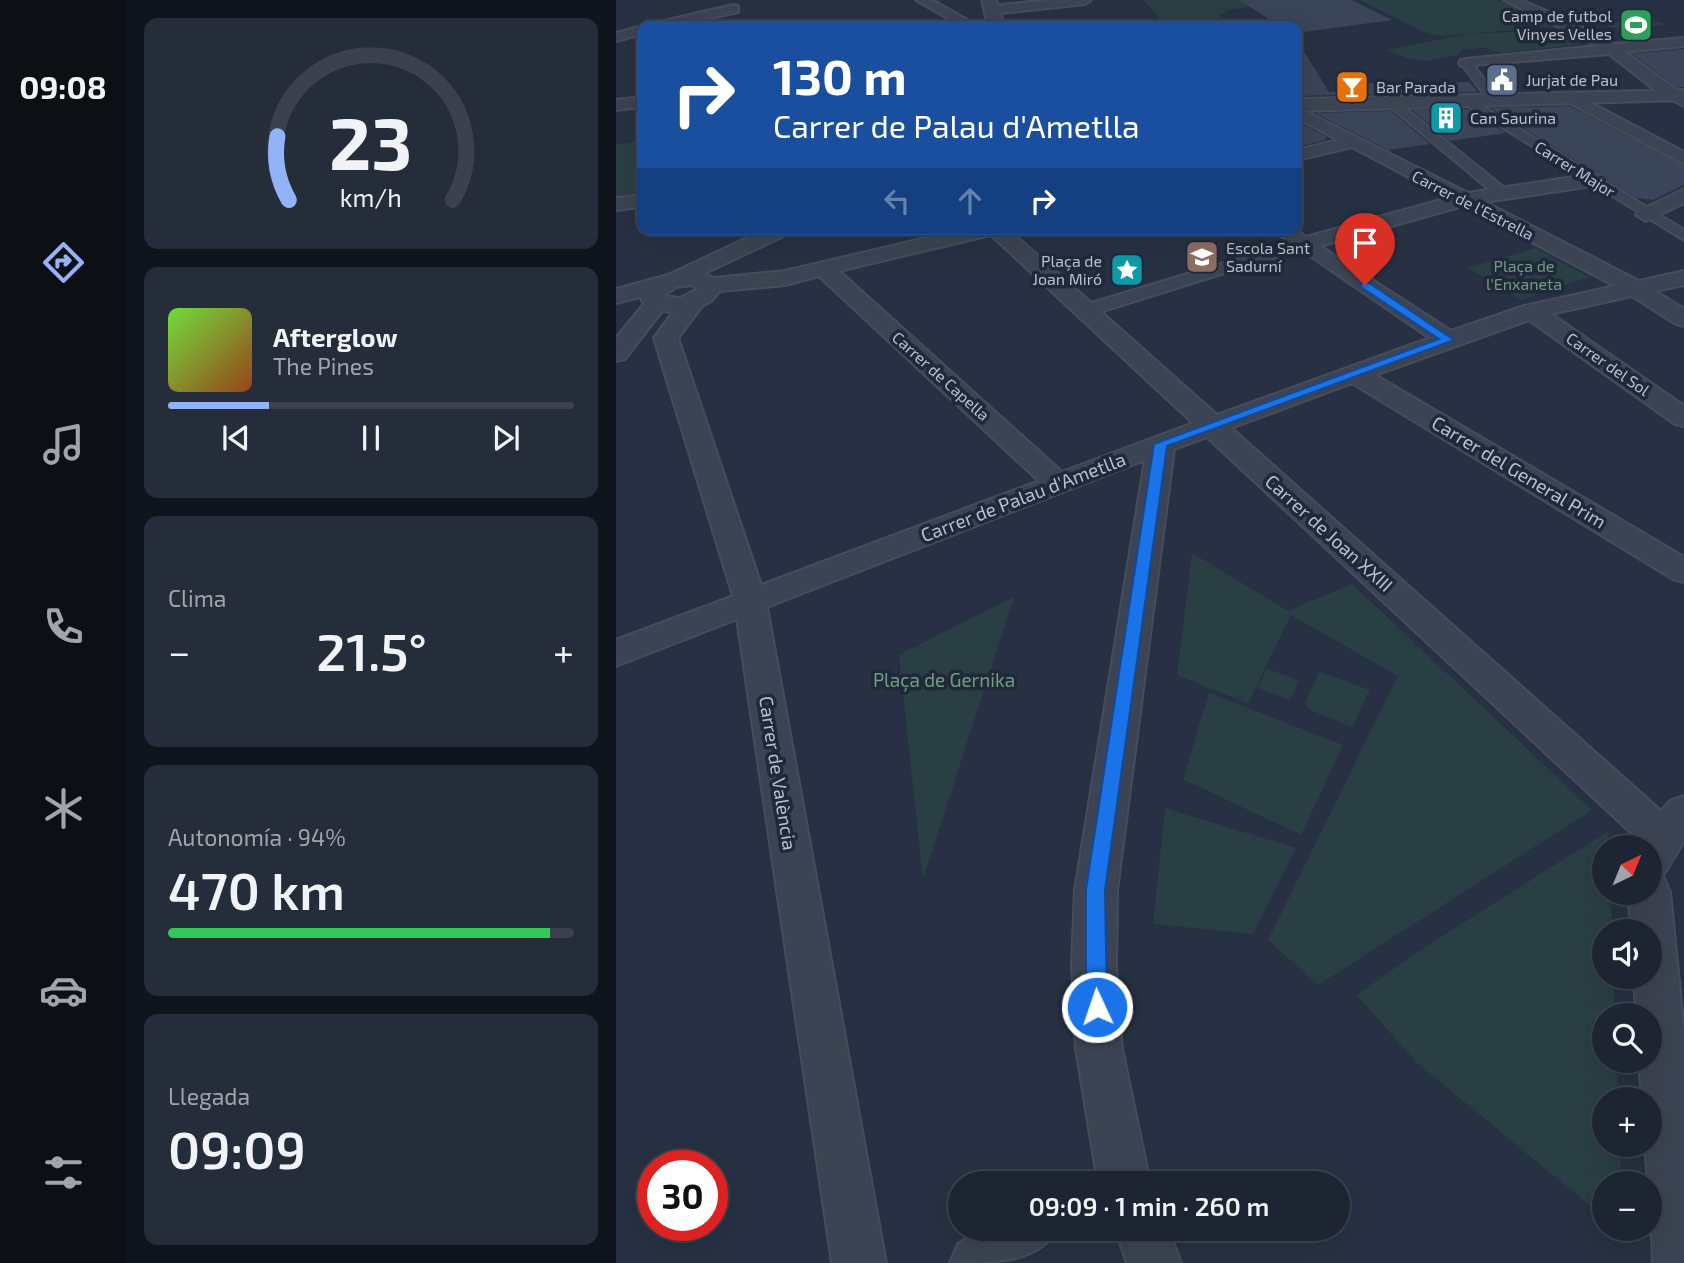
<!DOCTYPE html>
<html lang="es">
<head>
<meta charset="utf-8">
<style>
  body { margin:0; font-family:"Exo 2",sans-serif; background:#252d3a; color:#f1f3f6; height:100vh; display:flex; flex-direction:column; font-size:26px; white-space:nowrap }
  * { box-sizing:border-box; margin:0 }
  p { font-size:23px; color:#a0a5ac }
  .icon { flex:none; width:38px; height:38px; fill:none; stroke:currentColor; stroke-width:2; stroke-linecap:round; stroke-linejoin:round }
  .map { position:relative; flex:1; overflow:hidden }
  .sheet { display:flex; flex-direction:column; gap:18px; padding:18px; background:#10141c; width:490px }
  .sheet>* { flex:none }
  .hud { position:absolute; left:21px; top:21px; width:665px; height:214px; border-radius:14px; box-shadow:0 7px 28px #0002,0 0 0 2px #3b424d; background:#1a4fa0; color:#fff; overflow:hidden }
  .needle { width:46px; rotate:43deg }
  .tools { position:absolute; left:976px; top:835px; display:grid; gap:14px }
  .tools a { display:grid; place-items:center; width:70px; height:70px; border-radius:50%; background:#1d2532; box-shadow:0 7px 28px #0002,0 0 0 2px #3b424d; font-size:35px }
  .speed { position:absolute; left:21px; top:1150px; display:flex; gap:14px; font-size:35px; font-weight:700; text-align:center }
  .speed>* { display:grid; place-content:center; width:91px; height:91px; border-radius:50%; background:#1d2532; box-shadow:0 7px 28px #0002,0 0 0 2px #3b424d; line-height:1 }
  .speed .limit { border:10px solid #d22; background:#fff; color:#111 }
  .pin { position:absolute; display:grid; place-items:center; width:60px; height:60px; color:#fff; margin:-72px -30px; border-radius:50% 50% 50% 0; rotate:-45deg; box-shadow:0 0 7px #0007 }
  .pin .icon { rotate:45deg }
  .me { position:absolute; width:77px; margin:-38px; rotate:357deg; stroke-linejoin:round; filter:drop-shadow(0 0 5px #0008) }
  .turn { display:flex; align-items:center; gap:24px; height:147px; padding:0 21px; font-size:32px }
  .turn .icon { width:91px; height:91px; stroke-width:2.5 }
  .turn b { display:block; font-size:49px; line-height:60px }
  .lanes { display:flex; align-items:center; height:66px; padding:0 21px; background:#0003; justify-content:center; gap:35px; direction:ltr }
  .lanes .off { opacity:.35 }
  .big { font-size:52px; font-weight:600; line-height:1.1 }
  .sheet .widget { flex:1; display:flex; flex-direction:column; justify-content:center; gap:10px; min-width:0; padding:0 24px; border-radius:14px; background:#252d3a }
  .sheet .dial { align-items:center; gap:0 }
  .dial svg { height:182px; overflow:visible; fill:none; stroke:#3b424d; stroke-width:7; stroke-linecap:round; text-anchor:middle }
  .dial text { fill:#f1f3f6; stroke:none }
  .song { display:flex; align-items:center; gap:21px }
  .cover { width:84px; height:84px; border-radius:10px; background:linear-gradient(135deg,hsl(100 70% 55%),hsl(20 70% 35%)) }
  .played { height:7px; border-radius:4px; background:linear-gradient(90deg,#93b3f8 25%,#3b424d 25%) }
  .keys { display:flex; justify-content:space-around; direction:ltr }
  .heat { display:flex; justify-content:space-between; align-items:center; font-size:38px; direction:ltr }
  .charge { height:10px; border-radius:5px; background:linear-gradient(90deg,#34c759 94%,#3b424d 0) }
  .trip { position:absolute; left:332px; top:1171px; width:402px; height:70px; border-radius:35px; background:#1d2532; box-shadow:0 7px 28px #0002,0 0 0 2px #3b424d; font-weight:600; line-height:70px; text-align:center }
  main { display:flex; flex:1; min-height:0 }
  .tab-bar { display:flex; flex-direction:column; width:126px; justify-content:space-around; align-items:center; background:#0c0f14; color:#a0a5ac }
  .tab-bar .icon { width:49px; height:49px }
  .tab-bar .selected { color:#93b3f8 }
  .tab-bar b { font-size:32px; color:#f1f3f6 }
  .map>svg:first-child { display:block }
</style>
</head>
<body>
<main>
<nav class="tab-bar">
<b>09:08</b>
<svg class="icon selected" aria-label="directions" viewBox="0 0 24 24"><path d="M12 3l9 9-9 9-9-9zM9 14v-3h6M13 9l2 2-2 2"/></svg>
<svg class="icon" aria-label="music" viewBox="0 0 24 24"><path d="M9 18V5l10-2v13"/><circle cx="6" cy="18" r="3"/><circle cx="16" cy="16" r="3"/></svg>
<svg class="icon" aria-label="phone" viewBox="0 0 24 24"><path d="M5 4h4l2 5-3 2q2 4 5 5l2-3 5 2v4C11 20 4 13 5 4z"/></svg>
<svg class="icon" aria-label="climate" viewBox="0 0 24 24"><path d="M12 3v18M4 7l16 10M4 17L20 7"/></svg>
<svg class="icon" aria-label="car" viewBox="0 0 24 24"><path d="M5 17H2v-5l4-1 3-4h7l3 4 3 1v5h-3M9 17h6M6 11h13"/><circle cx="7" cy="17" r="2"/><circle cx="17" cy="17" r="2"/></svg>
<svg class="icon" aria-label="filters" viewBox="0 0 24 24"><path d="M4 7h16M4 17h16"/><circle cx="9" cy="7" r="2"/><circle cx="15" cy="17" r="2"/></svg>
</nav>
<section class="sheet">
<div class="widget dial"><svg viewBox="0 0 100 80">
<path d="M14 69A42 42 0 1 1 86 69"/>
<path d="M14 69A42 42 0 0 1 9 41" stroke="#93b3f8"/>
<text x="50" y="56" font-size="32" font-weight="700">23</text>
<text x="50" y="72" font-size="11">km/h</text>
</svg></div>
<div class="widget">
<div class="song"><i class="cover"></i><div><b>Afterglow</b><p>The Pines</p></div></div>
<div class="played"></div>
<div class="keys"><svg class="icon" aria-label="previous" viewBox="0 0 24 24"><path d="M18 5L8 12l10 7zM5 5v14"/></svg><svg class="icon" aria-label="pause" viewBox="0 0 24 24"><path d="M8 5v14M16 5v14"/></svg><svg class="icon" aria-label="next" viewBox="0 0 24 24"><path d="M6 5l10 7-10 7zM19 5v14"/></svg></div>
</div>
<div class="widget"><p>Clima</p>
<div class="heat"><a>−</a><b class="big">21.5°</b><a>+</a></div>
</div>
<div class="widget"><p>Autonomía · 94%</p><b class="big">470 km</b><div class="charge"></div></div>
<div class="widget"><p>Llegada</p><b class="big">09:09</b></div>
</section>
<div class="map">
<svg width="1068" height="1263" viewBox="0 0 1068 1263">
  <rect width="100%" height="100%" fill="#273143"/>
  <path fill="#2a3f44" d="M527 0H633L634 7 613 10 604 15V18L620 23 655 24 656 26H550Z
    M743 0H882L941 26 825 36 813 34Z
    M1018 16 1050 24 1012 32 990 26Z
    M947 30 968 41 966 44 884 53 870 48 848 49 841 55 812 61 794 59 769 50 853 34Z
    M26 141V193L0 196V144Z
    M919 248 973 277 905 300 852 268Z
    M576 553 672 611 736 584 976 810 702 985 652 940 782 676 675 615 632 703 561 675Z
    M398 597 307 879 283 655Z
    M651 669 683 680 674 700 641 688Z
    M703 672 754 690 736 727 694 710 689 703Z
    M593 693 727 745 685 835 567 779Z
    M549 808 680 848 637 934 537 924Z
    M992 831 993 847H989V892L995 893 996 931H989V976L998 977 999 1015H989V1060L1001 1061 1002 1099H989V1144L1004 1145 1005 1183H989V1218L800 1062 741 995 800 953Z"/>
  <path fill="#3a4559" d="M623 0H736L776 20 681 33V26H664Z
    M681 40 713 92H738L751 83 853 82 862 92 681 96Z
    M1068 49V87L1062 88 1016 54Z
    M954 106 1068 166V185L1037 200 1020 198 875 108Z
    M851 109 890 133 834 141 796 110Z
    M775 111 814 144 772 150 699 113Z
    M681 121 711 137 709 140 681 147Z"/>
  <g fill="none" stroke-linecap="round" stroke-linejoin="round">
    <defs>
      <path id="pedestrian" d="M846 61H854L884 100 882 102H874L845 63Z
        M847 99H855L1068 230V240L847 103Z
        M771 100H779L891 190V196H881L771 104Z
        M687 239 692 241 695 244 692 247 474 315H462L460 311 462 307Z"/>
      <path id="minor" d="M300 0H316L362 26H345Z
        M433 0H475L469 4 376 14 370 10 376 6Z
        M888 0H905L964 26 998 44 1068 38V46L1009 52 1068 95V106L1044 94 993 54 845 66 843 63 845 60 850 59 981 46Z
        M117 5 122 6V12L60 26H37L39 23Z
        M26 26V34L0 41V33Z
        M958 94 1068 152V164L952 102 950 99Z
        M26 97V107L0 110V100Z
        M681 107 852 193 976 174 983 176 985 180 976 186 869 202 1023 281 1068 271V285L1039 291 1068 309V326L1060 324 1016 296 935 314 1068 406V426L1059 424 913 320 759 375 1068 557V582L1057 579 736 383 615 428 1045 811 1054 801 1068 796V841L1048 874 1042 876 1048 878 1054 892 1068 1033V1263H1037L1034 1183H1032L1029 1144H1034V1099H1026L1023 1060H1034V1015H1020L1018 976H1034V931H1015L1012 892H1034V847H1020L1024 841 591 437 558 449 501 890 500 964 506 1049 534 1183H482L460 1049 456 964 459 890 529 460 151 607 270 1263H216L121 619 0 666V640L117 596 38 338 57 312 46 311 9 359 0 361V338L28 304 24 297 0 303V289L52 275 150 229H177L174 233 87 274 98 278 169 271 348 229H392L601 415 814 338 655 229H679L690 237 832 198 736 147 681 160V150L722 140 681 118ZM847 206 999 286 908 306 835 331 704 246ZM375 235 577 423 446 472 223 271ZM203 276 423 481 145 585 62 338 86 306 95 301 104 291 169 285ZM76 285 82 289 64 298 47 296 60 287Z
        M1068 189V203L1030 221 1020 215 1023 211Z
        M26 195V207L0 210V198Z
        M367 1228H442C423 1263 377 1263 334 1263L342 1244Z
        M499 1228H552L565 1263H511Z"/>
      <path id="tertiary" d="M366 0H380L388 26H372Z
        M1068 90V100L681 111V99Z"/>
    </defs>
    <use href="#pedestrian" stroke="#454d5c" stroke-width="4"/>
    <use href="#minor" stroke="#454d5c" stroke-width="4"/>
    <use href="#tertiary" stroke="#454d5c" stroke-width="4"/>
    <use href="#pedestrian" fill="#3c4453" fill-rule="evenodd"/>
    <use href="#minor" fill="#3c4453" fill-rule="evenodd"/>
    <use href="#tertiary" fill="#3c4453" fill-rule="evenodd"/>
  </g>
  <path fill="#1a73e8" stroke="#114b97" stroke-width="2" d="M745 283H753L838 340 551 446 489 890 491 1007 488 1014 481 1018 473 1014 470 1007V890L538 444 823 339 745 287Z"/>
  <defs>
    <symbol id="stadium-square" viewBox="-11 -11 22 22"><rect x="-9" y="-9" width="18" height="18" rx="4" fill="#2e9e5b" stroke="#202939"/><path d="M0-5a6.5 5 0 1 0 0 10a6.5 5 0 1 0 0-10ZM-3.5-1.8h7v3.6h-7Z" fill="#fff"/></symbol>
    <symbol id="civic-square" viewBox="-11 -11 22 22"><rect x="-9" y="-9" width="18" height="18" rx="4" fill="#5c6f8a" stroke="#202939"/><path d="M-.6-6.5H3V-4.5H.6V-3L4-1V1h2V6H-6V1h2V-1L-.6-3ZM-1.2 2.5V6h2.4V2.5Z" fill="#fff"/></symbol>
    <symbol id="bar-square" viewBox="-11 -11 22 22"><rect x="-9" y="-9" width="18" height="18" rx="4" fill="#e8710a" stroke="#202939"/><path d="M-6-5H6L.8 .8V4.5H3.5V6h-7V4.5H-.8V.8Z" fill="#fff"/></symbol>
    <symbol id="building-square" viewBox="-11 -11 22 22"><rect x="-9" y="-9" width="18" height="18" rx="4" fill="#0f9aa8" stroke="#202939"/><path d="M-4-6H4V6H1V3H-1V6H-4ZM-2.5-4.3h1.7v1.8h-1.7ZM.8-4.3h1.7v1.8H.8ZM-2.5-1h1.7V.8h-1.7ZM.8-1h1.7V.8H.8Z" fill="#fff"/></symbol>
    <symbol id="school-square" viewBox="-11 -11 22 22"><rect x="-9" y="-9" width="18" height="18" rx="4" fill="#8d6e63" stroke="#202939"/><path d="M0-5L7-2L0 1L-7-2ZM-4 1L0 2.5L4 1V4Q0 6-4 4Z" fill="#fff"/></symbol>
    <symbol id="sight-square" viewBox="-11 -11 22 22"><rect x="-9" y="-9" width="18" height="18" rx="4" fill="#0f9aa8" stroke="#202939"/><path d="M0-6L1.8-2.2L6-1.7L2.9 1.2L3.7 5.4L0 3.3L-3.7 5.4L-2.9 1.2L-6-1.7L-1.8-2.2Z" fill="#fff"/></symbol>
  </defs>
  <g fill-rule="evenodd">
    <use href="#stadium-square" x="1001" y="6" width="38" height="38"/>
    <use href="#civic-square" x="867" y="61" width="38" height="38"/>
    <use href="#bar-square" x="717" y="68" width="38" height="38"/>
    <use href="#building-square" x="811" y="99" width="38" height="38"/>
    <use href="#school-square" x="567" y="238" width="38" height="38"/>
    <use href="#sight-square" x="492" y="251" width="38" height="38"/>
  </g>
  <g text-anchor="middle" stroke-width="7" stroke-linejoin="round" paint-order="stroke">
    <g font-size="16" fill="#b9bfcd" stroke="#202939" text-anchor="start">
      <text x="996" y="22" text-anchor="end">Camp de futbol<tspan x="996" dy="18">Vinyes Velles</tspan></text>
      <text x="910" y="86">Jurjat de Pau</text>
      <text x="760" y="93">Bar Parada</text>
      <text x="854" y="124">Can Saurina</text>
      <text x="610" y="254">Escola Sant<tspan x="610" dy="18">Sadurní</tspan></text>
      <text x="486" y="267" text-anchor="end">Plaça de<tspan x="486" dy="18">Joan Miró</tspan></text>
    </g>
    <g font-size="16" fill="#b9bfcd" stroke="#202939">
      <text transform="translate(959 169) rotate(32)" y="6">Carrer Major</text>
      <text transform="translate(857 205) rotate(27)" y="6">Carrer de l'Estrella</text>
      <text transform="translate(992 364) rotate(35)" y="6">Carrer del Sol</text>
      <text transform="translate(325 376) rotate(42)" y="6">Carrer de Capella</text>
    </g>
    <g font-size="16" fill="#719d7e" stroke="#202939">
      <text x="908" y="272">Plaça de<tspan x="908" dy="18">l'Enxaneta</tspan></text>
    </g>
    <g font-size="19" fill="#b9bfcd" stroke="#202939">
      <text transform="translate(903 472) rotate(31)" y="7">Carrer del General Prim</text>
      <text transform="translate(407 497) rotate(-21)" y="7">Carrer de Palau d'Ametlla</text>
      <text transform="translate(713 533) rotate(42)" y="7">Carrer de Joan XXIII</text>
      <text transform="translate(162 773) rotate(81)" y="7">Carrer de València</text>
    </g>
    <g font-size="19" fill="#719d7e" stroke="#202939">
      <text x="328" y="687">Plaça de Gernika</text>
    </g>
  </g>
</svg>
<div class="tools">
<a><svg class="needle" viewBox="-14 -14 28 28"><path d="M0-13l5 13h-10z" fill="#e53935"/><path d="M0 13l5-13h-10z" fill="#a0a5ac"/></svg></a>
<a><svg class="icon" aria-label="sound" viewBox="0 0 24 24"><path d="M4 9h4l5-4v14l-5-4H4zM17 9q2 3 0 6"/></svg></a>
<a><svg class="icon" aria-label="search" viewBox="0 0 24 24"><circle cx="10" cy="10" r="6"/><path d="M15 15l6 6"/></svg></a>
<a>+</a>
<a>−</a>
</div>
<div class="speed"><div class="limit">30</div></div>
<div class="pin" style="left:749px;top:285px;background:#d93025"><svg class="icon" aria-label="arrive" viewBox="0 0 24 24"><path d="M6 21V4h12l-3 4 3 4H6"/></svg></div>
<svg class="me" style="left:481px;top:1007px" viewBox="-20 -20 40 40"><circle r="17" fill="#1a73e8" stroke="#fff" stroke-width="3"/><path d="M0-11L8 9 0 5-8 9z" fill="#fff"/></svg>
<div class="trip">09:09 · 1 min · 260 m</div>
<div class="hud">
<div class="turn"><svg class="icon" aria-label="right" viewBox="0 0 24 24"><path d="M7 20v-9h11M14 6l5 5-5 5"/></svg><div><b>130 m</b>Carrer de Palau d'Ametlla</div></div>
<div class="lanes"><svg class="icon off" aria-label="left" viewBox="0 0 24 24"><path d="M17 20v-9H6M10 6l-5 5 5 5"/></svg><svg class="icon off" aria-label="ahead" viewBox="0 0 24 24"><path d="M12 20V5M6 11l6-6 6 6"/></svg><svg class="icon" aria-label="right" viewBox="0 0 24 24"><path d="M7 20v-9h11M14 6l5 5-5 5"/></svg></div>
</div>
</div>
</main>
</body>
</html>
